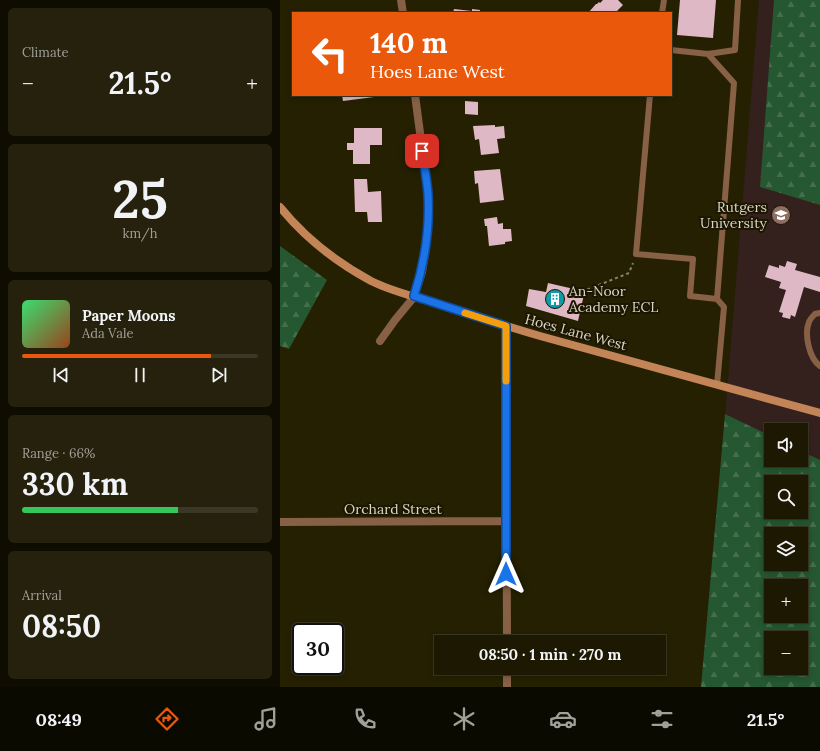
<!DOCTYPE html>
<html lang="en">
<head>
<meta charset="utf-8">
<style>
  body { margin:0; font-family:Lora,serif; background:#25210c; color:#f1f3f6; height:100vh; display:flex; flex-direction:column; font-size:15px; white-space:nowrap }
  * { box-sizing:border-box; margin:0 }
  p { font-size:13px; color:#a0a099 }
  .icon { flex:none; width:22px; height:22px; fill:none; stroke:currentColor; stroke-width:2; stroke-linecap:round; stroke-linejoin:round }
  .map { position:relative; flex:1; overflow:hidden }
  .drawer { display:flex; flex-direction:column; gap:8px; padding:8px; background:#0f0d01; width:280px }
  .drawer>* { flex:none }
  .banner { position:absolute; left:12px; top:12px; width:380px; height:84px; border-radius:0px; box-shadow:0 2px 6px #0003,0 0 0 1px #3a3724; background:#ea580c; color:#fff; overflow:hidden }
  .fabs { position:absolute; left:484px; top:423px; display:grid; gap:8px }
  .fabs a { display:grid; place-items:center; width:44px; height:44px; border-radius:0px; background:#1c1802; box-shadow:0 2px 6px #0003,0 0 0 1px #3a3724; font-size:20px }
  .speed { position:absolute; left:12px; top:623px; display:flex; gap:8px; font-size:20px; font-weight:700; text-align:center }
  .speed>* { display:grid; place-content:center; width:52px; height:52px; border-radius:50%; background:#1c1802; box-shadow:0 2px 6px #0003,0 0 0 1px #3a3724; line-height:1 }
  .speed .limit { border:2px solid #111; border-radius:6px; background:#fff; color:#111 }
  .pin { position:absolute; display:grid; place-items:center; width:34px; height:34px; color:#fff; margin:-17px; border-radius:8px; box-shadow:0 2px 6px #0006 }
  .me { position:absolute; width:44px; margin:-22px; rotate:0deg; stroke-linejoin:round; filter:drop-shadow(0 0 3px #0008) }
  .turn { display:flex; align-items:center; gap:14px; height:84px; padding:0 12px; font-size:18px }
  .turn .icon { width:52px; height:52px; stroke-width:2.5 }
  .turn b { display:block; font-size:28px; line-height:34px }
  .big { font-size:30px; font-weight:800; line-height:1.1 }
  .drawer .widget { flex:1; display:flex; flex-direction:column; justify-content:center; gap:6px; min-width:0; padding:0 14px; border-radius:6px; background:#25210c }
  .drawer .dial { align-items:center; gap:0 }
  .dial b { font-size:52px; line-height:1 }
  .song { display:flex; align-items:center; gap:12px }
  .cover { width:48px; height:48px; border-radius:6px; background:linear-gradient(135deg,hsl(140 70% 55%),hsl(20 70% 35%)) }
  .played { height:4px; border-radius:2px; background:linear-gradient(90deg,#ea580c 80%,#3a3724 80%) }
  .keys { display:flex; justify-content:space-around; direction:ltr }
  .heat { display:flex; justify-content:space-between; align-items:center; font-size:22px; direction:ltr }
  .charge { height:6px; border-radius:3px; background:linear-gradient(90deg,#34c759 66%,#3a3724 0) }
  .trip { position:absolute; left:154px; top:635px; width:232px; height:40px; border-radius:0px; background:#1c1802; box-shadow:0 2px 6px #0003,0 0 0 1px #3a3724; font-weight:800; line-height:40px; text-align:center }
  .tab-bar { display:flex; height:64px; justify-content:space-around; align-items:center; background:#0b0a01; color:#a0a099 }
  .tab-bar .icon { width:28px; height:28px }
  .tab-bar .on { color:#ea580c }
  .tab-bar b { font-size:18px; color:#f1f3f6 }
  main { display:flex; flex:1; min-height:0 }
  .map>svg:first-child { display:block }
</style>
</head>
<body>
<main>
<section class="drawer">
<div class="widget"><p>Climate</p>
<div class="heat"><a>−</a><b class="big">21.5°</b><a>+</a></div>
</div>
<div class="widget dial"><b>25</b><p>km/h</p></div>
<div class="widget">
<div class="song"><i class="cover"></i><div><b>Paper Moons</b><p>Ada Vale</p></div></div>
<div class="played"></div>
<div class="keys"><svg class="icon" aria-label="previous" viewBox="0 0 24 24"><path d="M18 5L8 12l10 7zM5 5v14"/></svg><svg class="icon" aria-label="pause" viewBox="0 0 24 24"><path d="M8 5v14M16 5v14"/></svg><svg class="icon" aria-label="next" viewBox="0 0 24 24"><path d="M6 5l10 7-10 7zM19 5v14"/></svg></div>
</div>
<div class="widget"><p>Range · 66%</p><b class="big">330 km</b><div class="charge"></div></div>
<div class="widget"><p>Arrival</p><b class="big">08:50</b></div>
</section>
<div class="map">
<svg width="540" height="687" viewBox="0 0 540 687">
  <defs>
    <pattern id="forest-firs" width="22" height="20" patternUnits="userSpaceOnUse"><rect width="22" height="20" fill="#255730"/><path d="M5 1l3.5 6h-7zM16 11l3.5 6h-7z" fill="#446e4c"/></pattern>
  </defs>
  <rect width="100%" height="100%" fill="#252002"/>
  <path fill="#34211d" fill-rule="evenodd" d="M479 0H540V687H423ZM491 430H521V460H491ZM491 482H521V512H491ZM491 534H521V564H491ZM491 586H521V616H491ZM491 638H521V668H491Z"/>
  <path fill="url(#forest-firs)" fill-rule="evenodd" d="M494 0H540V205L480 187Z
    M0 246 47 280 9 349 0 346Z
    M445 414 491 436V460H521V451L540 460V687H421ZM491 482H521V512H491ZM491 534H521V564H491ZM491 586H521V616H491ZM491 638H521V668H491Z"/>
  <path fill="#deb8c4" d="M323 0H338L343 5 335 13H308L316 4H317L319 2 320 3Z
    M400 0H436L433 38 397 35Z
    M174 9 192 11V9L200 10V13H173Z
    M62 95H93L94 97 63 101Z
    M185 101 198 102V115L185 114Z
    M215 125V127L224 126 225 138 217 139 219 153 201 155 199 139 195 140 193 126Z
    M74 128H102V145H90V164H73V150H67V143H74Z
    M220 169 224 200 200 203 198 183 195 184 194 171Z
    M74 179H87L88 192 101 191 102 222H88L87 212H75Z
    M217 217 218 224 223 223V229H231L232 241 225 242V244L209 246 207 226H205L204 219Z
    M507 261 517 264 515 270 540 277V292L524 287 515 317 511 315 510 319 502 317 503 313 499 312 506 290 499 288 501 282 485 277 489 265 499 268V265L505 267Z
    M268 283 294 289 305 290 298 321 246 306 249 289 266 292Z"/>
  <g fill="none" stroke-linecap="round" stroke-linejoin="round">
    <path stroke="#87836c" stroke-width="2" stroke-dasharray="3 3" stroke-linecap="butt" d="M296 294 349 273 353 263"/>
    <path stroke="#876045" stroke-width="6" d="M382 13 384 0
      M391 50 428 54 455 50 458 0
      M428 54 454 83 437 299
      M370 95 356 254 413 259 410 296 437 299 444 307 437 385
      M540 313 535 314C533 316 530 319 529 322 524 334 529 358 540 366"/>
    <path stroke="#876045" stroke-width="8" d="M121 0 123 13
      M226 326 227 642
      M100 341 115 320 134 297 142 272 146 248 148 219V193L135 95
      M0 522 226 521
      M227 668V687"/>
    <path stroke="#c38558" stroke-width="8" d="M0 207C25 238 56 262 91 281 111 291 133 296 154 303 189 314 225 326 260 336 354 361 447 387 540 413"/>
  </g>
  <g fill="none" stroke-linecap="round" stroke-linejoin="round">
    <defs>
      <path id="route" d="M142 151C144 165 147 180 148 194 150 230 145 262 134 296L226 326V574"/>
    </defs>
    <use href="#route" stroke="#114b97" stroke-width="10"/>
    <use href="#route" stroke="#1a73e8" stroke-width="7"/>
    <path stroke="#f59e0b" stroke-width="7" d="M185 313 226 326V381"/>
  </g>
  <defs>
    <symbol id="university-disc" viewBox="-11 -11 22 22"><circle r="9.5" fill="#8d6e63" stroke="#1c1600"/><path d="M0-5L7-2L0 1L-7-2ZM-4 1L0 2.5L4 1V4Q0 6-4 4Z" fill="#fff"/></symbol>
    <symbol id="building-disc" viewBox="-11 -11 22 22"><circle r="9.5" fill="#0f9aa8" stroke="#1c1600"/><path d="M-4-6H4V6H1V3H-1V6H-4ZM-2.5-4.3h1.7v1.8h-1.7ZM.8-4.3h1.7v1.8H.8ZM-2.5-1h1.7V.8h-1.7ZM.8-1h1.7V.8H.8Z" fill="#fff"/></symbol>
  </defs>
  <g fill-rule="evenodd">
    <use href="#university-disc" x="490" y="204" width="22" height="22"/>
    <use href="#building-disc" x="264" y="288" width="22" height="22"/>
  </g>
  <g text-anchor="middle" stroke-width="4" stroke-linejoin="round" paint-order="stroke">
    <g font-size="14" fill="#d8d6c4" stroke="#1c1600" text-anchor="end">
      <text x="487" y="212">Rutgers<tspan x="487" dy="16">University</tspan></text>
      <text x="289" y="296" text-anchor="start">An-Noor<tspan x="289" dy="16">Academy ECL</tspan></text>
    </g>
    <g font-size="14" fill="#d8d6c4" stroke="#1c1600">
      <text transform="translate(296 332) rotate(15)" y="5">Hoes Lane West</text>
      <text x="113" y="514">Orchard Street</text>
    </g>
  </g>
</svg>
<div class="fabs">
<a><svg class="icon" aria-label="sound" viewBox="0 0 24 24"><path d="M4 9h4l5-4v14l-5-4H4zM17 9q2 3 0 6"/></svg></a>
<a><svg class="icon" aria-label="search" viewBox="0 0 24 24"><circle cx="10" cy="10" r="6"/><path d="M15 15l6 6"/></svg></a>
<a><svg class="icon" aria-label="layers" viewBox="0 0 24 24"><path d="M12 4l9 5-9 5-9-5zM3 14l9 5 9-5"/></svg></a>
<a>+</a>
<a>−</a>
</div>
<div class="speed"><div class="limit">30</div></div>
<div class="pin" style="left:142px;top:151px;background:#d93025"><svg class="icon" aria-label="arrive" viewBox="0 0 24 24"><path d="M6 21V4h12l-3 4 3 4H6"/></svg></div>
<svg class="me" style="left:226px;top:574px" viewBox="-20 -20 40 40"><path d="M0-17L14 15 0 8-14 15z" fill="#1a73e8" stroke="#fff" stroke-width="4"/></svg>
<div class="trip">08:50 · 1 min · 270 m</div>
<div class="banner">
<div class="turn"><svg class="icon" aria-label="left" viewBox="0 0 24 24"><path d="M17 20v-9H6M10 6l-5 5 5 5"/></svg><div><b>140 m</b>Hoes Lane West</div></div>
</div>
</div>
</main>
<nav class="tab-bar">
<b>08:49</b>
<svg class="icon on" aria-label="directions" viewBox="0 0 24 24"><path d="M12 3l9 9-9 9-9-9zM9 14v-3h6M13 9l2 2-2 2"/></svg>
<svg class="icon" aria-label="music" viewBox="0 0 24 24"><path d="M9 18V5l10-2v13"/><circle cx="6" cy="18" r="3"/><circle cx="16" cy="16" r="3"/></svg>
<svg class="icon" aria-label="phone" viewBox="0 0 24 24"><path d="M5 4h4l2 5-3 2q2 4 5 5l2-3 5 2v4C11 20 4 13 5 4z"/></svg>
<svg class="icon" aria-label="climate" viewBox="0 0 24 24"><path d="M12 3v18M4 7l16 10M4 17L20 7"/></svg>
<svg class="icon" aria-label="car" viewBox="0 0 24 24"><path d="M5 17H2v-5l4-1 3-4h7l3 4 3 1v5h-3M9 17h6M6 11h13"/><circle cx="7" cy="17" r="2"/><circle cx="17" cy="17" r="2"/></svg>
<svg class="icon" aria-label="filters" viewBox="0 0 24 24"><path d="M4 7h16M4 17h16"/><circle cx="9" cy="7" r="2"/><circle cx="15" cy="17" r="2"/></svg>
<b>21.5°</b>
</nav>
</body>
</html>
